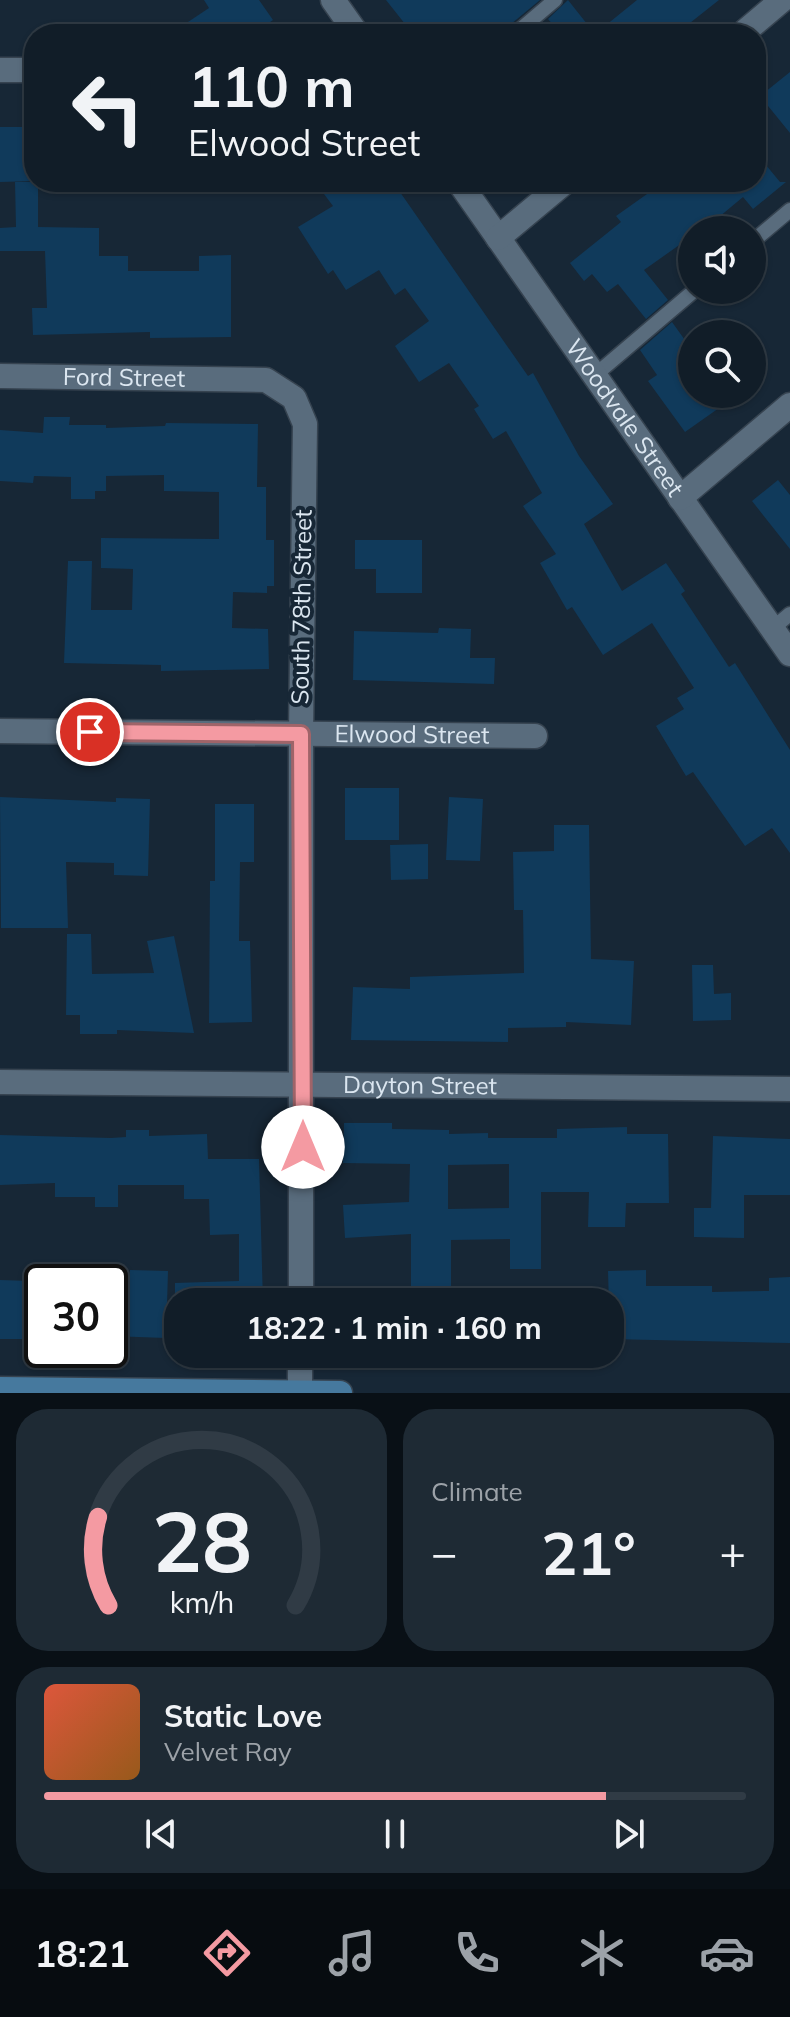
<!DOCTYPE html>
<html lang="en">
<head>
<meta charset="utf-8">
<style>
  body { margin:0; font-family:Mulish,sans-serif; background:#1e2a34; color:#f1f3f6; height:100vh; display:flex; flex-direction:column; font-size:30px; white-space:nowrap }
  * { box-sizing:border-box; margin:0 }
  p { font-size:26px; color:#9ca2a8 }
  .icon { flex:none; width:44px; height:44px; fill:none; stroke:currentColor; stroke-width:2; stroke-linecap:round; stroke-linejoin:round }
  .map { position:relative; height:1393px; overflow:hidden }
  .drawer { display:flex; flex-direction:column; gap:16px; padding:16px; background:#091016; flex:1 }
  .drawer>* { flex:none }
  .guide { position:absolute; left:24px; top:24px; width:742px; height:168px; border-radius:32px; box-shadow:0 2px 6px #0004,0 0 0 2px #303b45; background:#111d28; color:#f1f3f6; overflow:hidden }
  .tools { position:absolute; left:678px; top:216px; display:grid; gap:16px }
  .tools a { display:grid; place-items:center; width:88px; height:88px; border-radius:50%; background:#111d28; box-shadow:0 2px 6px #0004,0 0 0 2px #303b45; font-size:40px }
  .speed { position:absolute; left:24px; top:1264px; display:flex; gap:16px; font-size:40px; font-weight:700; text-align:center }
  .speed>* { display:grid; place-content:center; width:104px; height:104px; border-radius:50%; background:#111d28; box-shadow:0 2px 6px #0004,0 0 0 2px #303b45; line-height:1 }
  .speed .limit { border:4px solid #111; border-radius:12px; background:#fff; color:#111 }
  .pin { position:absolute; display:grid; place-items:center; width:68px; height:68px; color:#fff; margin:-34px; border:4px solid #fff; border-radius:50%; box-shadow:0 2px 8px #0007 }
  .me { position:absolute; width:88px; margin:-44px; rotate:0deg; stroke-linejoin:round; filter:drop-shadow(0 0 6px #0008) }
  .turn { display:flex; align-items:center; gap:28px; height:168px; padding:0 32px; font-size:36px }
  .turn .icon { width:104px; height:104px; stroke-width:2.5 }
  .turn b { display:block; font-size:56px; line-height:68px }
  .big { font-size:60px; font-weight:700; line-height:1.1 }
  .drawer .tile { flex:1; display:flex; flex-direction:column; justify-content:center; gap:12px; min-width:0; padding:0 28px; border-radius:32px; background:#1e2a34 }
  .drawer .dial { align-items:center; gap:0 }
  .dial svg { height:208px; overflow:visible; fill:none; stroke:#303b45; stroke-width:7; stroke-linecap:round; text-anchor:middle }
  .dial text { fill:#f1f3f6; stroke:none }
  .song { display:flex; align-items:center; gap:24px }
  .cover { width:96px; height:96px; border-radius:12px; background:linear-gradient(135deg,hsl(10 70% 55%),hsl(30 70% 35%)) }
  .played { height:8px; border-radius:4px; background:linear-gradient(90deg,#f49aa2 80%,#303b45 80%) }
  .keys { display:flex; justify-content:space-around; direction:ltr }
  .heat { display:flex; justify-content:space-between; align-items:center; font-size:44px; direction:ltr }
  .drawer .tiles { flex:1; display:grid; gap:16px; grid-template-columns:1fr 1fr }
  .tile:last-child { grid-column:span 2 }
  .trip { position:absolute; left:164px; top:1288px; width:460px; height:80px; border-radius:32px; background:#111d28; box-shadow:0 2px 6px #0004,0 0 0 2px #303b45; font-weight:700; line-height:80px; text-align:center }
  .tabs { display:flex; height:128px; justify-content:space-around; align-items:center; background:#070c10; color:#9ca2a8 }
  .tabs .icon { width:56px; height:56px }
  .tabs .selected { color:#f49aa2 }
  .tabs b { font-size:36px; color:#f1f3f6 }
  .map>svg:first-child { display:block }
</style>
</head>
<body>
<div class="map">
<svg width="790" height="1393" viewBox="0 0 790 1393">
  <rect width="100%" height="100%" fill="#172736"/>
  <path fill="#103a5b" fill-rule="evenodd" d="M204 0H259L273 20 253 34H170L209 8Z
    M386 0H540L499 34H413Z
    M568 0 595 34 637 0H719L676 34H561L548 19Z
    M790 72V133L760 96Z
    M0 127H34V181L0 182Z
    M756 153 780 182H786L753 209 743 197 707 227 692 230V236L644 270 668 300 646 319 618 284 607 292 592 274 584 281 570 263 621 222 616 216 664 182H756Z
    M15 182H38V227L99 228V256H128V271H199V256L231 255V337L150 338V332L33 335 32 308H47L45 251H0V228L16 227Z
    M315 182H393L528 376 533 373 579 456 613 504 584 524 622 591 666 563 685 591 681 594 729 667 735 663 790 750V853L772 828 745 846 693 772 686 776 656 726 684 709 677 698 694 688 652 623 603 655 572 607 567 610 540 563 556 554 523 506 542 493 506 431 493 439 474 409 479 406 449 363 419 382 395 346 429 321 405 288 395 295 379 270 346 290 333 270 328 274 298 227 333 206Z
    M672 322 692 350V394H709L719 408 685 432 648 381 657 375 640 350Z
    M44 417H70L69 425H106V428L165 426 166 423 258 424 257 487H266V540H274V586H267V593L233 592 232 628 268 629 269 669 161 671V665L64 663 68 561H92L91 610H132L133 569 101 568V538L219 539V492L164 491V475L106 476V491H95V499H71V477L34 476 33 483 0 481V430L43 433Z
    M778 480 790 495V549L752 501Z
    M355 540H422V593H376V569H355Z
    M439 628 471 629 470 658H495L494 684 353 680 354 631 438 633Z
    M345 788H399V840H345Z
    M0 797 116 802V798L150 799 148 876 114 875V863L66 862 68 928H1Z
    M449 797 483 799 480 861 446 860Z
    M215 804H254V862H240L239 941H250L252 1022 209 1023 210 881H215Z
    M554 825H589L591 959 634 961 631 1025 566 1022V1027L508 1028V1042L351 1040 353 987 410 989V977L524 973 523 910H514L513 852 554 851Z
    M428 844V879L391 880 390 845Z
    M67 934H91L92 974 154 973 147 941 174 936 194 1033 117 1030V1034H80V1015H66Z
    M692 965H713L714 994 731 993V1020L693 1021Z
    M344 1123H392V1129L449 1130V1134L488 1133V1138H557V1129L627 1127V1134H668L669 1203H626L625 1227H588L589 1192H541V1269H510V1239L451 1240V1302H411V1234L345 1238 343 1205 409 1202 410 1164 343 1163ZM509 1164V1208L448 1209V1165Z
    M126 1130H149V1136L207 1134 208 1159H259L263 1302H175V1283L239 1281V1234L210 1235 209 1199H184V1185H118V1207H95V1197H55V1183L0 1185V1135L111 1138 126 1137Z
    M713 1136 790 1139V1195H744V1238L694 1237V1208H711Z
    M130 1270 168 1271 166 1338 110 1336V1282L129 1281Z
    M646 1270V1286H712V1292L769 1291V1278L790 1277V1343L610 1339 608 1271Z
    M0 1280 31 1281 30 1297H42V1339H0Z"/>
  <g fill="none" stroke-linecap="round" stroke-linejoin="round">
    <defs>
      <path id="lane" d="M515 34 555 0
        M752 242 790 210
        M594 376 695 290
        M772 629 790 614"/>
      <g id="street">
        <path d="M333 0 357 34"/>
        <path d="M742 34 782 0"/>
        <path d="M0 70H34"/>
        <path id="s1" d="M459 182 790 654"/>
        <path d="M498 238 565 182"/>
        <path id="s2" d="M0 376 266 380 294 398 305 424 301 734V1302"/>
        <path d="M680 498 790 405"/>
        <path id="s3" d="M0 731 535 736"/>
        <path id="s4" d="M0 1082 790 1089"/>
        <path d="M300 1393V1354"/>
      </g>
      <path id="secondary" d="M0 1389 340 1393"/>
    </defs>
    <use href="#lane" stroke="#364350" stroke-width="17"/>
    <use href="#street" stroke="#364350" stroke-width="27"/>
    <use href="#secondary" stroke="#364350" stroke-width="27"/>
    <use href="#lane" stroke="#596c7d" stroke-width="14"/>
    <use href="#street" stroke="#596c7d" stroke-width="24"/>
    <use href="#secondary" stroke="#46799e" stroke-width="24"/>
  </g>
  <g fill="none" stroke-linecap="round" stroke-linejoin="round">
    <defs>
      <path id="route" d="M90 732 301 734 303 1147"/>
    </defs>
    <use href="#route" stroke="#9f6469" stroke-width="20"/>
    <use href="#route" stroke="#f49aa2" stroke-width="14"/>
  </g>
  <g text-anchor="middle" stroke-width="8" stroke-linejoin="round" paint-order="stroke">
    <g font-size="24" fill="#dbe6f0" stroke="#172736">
      <text dy="8" stroke="none"><textPath href="#s2" startOffset="124">Ford Street</textPath></text>
      <text dy="8" stroke="none"><textPath href="#s1" startOffset="288">Woodvale Street</textPath></text>
      <text transform="translate(302 607) rotate(-89)" y="8">South 78th Street</text>
      <text dy="8" stroke="none"><textPath href="#s3" startOffset="412">Elwood Street</textPath></text>
      <text dy="8" stroke="none"><textPath href="#s4" startOffset="420">Dayton Street</textPath></text>
    </g>
  </g>
</svg>
<div class="tools">
<a><svg class="icon" aria-label="sound" viewBox="0 0 24 24"><path d="M4 9h4l5-4v14l-5-4H4zM17 9q2 3 0 6"/></svg></a>
<a><svg class="icon" aria-label="search" viewBox="0 0 24 24"><circle cx="10" cy="10" r="6"/><path d="M15 15l6 6"/></svg></a>
</div>
<div class="speed"><div class="limit">30</div></div>
<div class="pin" style="left:90px;top:732px;background:#d93025"><svg class="icon" aria-label="arrive" viewBox="0 0 24 24"><path d="M6 21V4h12l-3 4 3 4H6"/></svg></div>
<svg class="me" style="left:303px;top:1147px" viewBox="-20 -20 40 40"><circle r="19" fill="#fff"/><path d="M0-13L10 11 0 6-10 11z" fill="#f49aa2"/></svg>
<div class="trip">18:22 · 1 min · 160 m</div>
<div class="guide">
<div class="turn"><svg class="icon" aria-label="left" viewBox="0 0 24 24"><path d="M17 20v-9H6M10 6l-5 5 5 5"/></svg><div><b>110 m</b>Elwood Street</div></div>
</div>
</div>
<section class="drawer">
<div class="tiles">
<div class="tile dial"><svg viewBox="0 0 100 80">
<path d="M14 69A42 42 0 1 1 86 69"/>
<path d="M14 69A42 42 0 0 1 10 35" stroke="#f49aa2"/>
<text x="50" y="56" font-size="32" font-weight="700">28</text>
<text x="50" y="72" font-size="11">km/h</text>
</svg></div>
<div class="tile"><p>Climate</p>
<div class="heat"><a>−</a><b class="big">21°</b><a>+</a></div>
</div>
<div class="tile">
<div class="song"><i class="cover"></i><div><b>Static Love</b><p>Velvet Ray</p></div></div>
<div class="played"></div>
<div class="keys"><svg class="icon" aria-label="previous" viewBox="0 0 24 24"><path d="M18 5L8 12l10 7zM5 5v14"/></svg><svg class="icon" aria-label="pause" viewBox="0 0 24 24"><path d="M8 5v14M16 5v14"/></svg><svg class="icon" aria-label="next" viewBox="0 0 24 24"><path d="M6 5l10 7-10 7zM19 5v14"/></svg></div>
</div>
</div>
</section>
<nav class="tabs">
<b>18:21</b>
<svg class="icon selected" aria-label="directions" viewBox="0 0 24 24"><path d="M12 3l9 9-9 9-9-9zM9 14v-3h6M13 9l2 2-2 2"/></svg>
<svg class="icon" aria-label="music" viewBox="0 0 24 24"><path d="M9 18V5l10-2v13"/><circle cx="6" cy="18" r="3"/><circle cx="16" cy="16" r="3"/></svg>
<svg class="icon" aria-label="phone" viewBox="0 0 24 24"><path d="M5 4h4l2 5-3 2q2 4 5 5l2-3 5 2v4C11 20 4 13 5 4z"/></svg>
<svg class="icon" aria-label="climate" viewBox="0 0 24 24"><path d="M12 3v18M4 7l16 10M4 17L20 7"/></svg>
<svg class="icon" aria-label="car" viewBox="0 0 24 24"><path d="M5 17H2v-5l4-1 3-4h7l3 4 3 1v5h-3M9 17h6M6 11h13"/><circle cx="7" cy="17" r="2"/><circle cx="17" cy="17" r="2"/></svg>
</nav>
</body>
</html>
